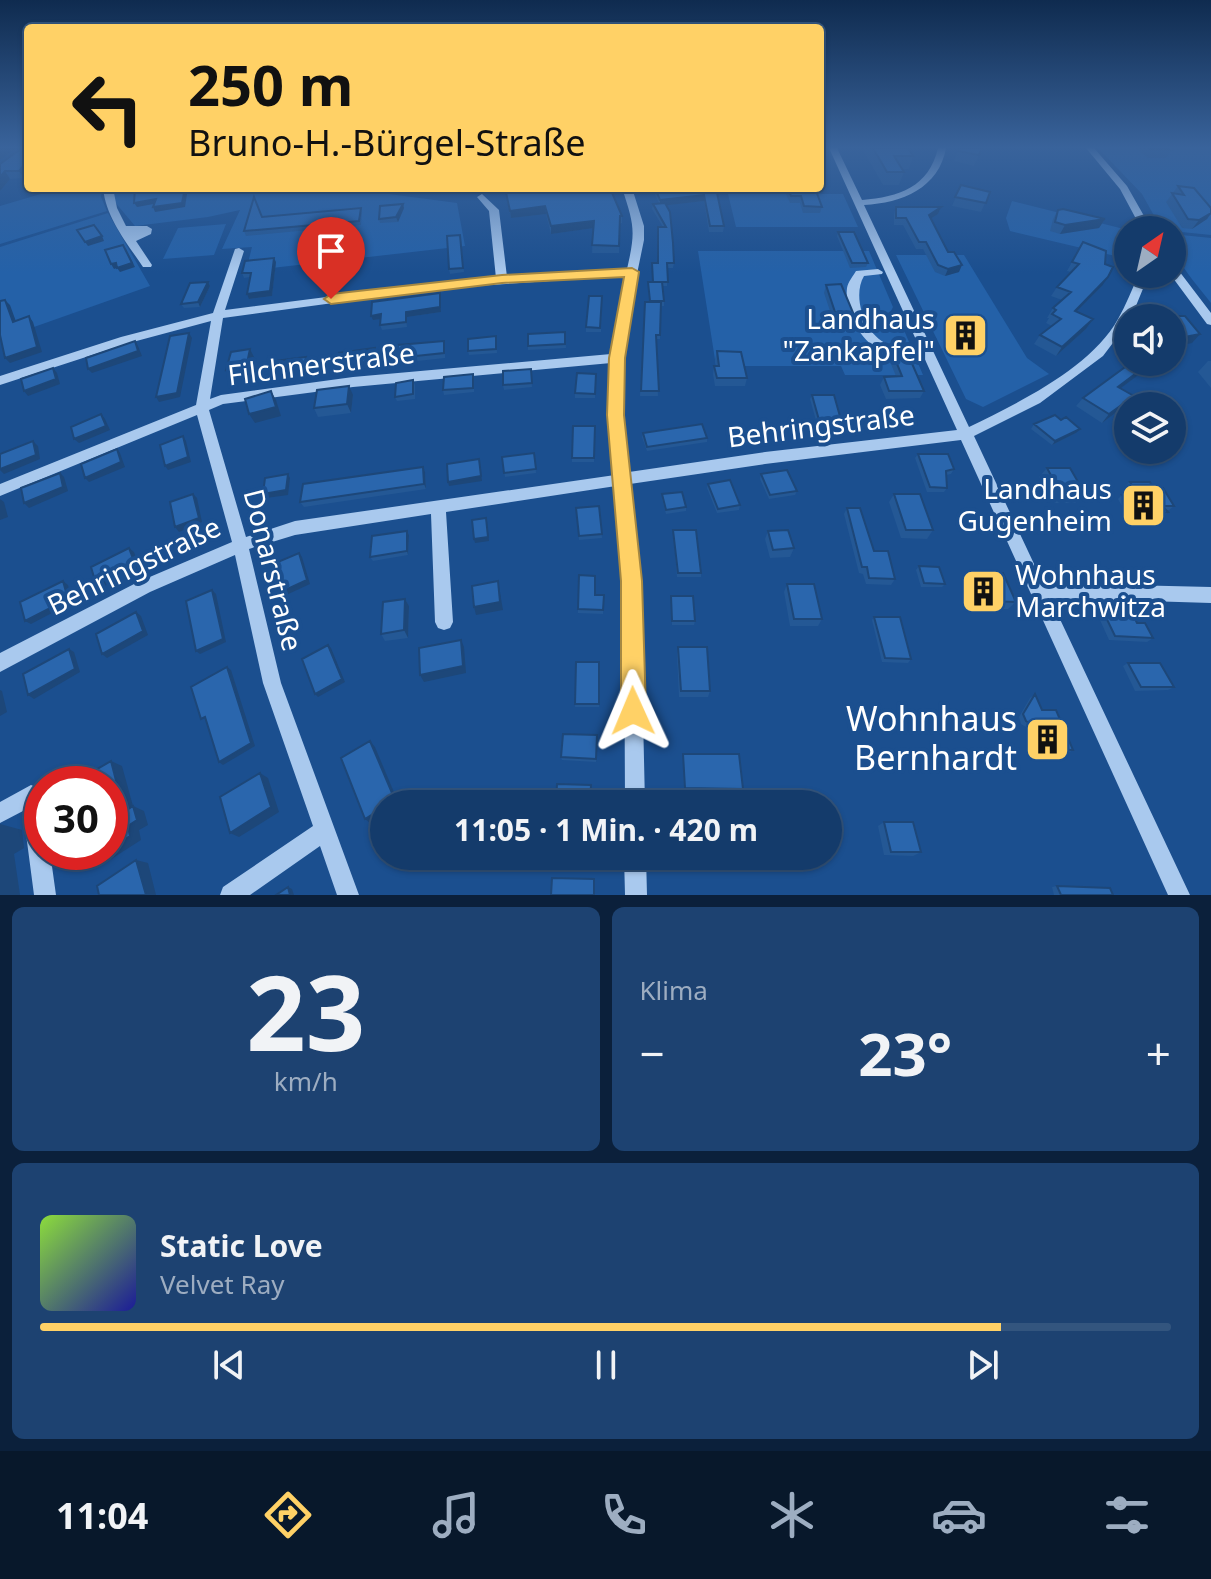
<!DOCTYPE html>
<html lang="de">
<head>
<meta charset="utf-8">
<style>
  body { margin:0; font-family:"Noto Sans",sans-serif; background:#1d4271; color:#f1f3f6; height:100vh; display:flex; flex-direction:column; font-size:30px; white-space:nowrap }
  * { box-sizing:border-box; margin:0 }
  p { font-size:26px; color:#9dadc1 }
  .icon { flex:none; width:44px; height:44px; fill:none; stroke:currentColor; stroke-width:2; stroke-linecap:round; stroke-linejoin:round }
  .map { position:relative; height:895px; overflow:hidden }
  .side { display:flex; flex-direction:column; gap:12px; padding:12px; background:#0b203b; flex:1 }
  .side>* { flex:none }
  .top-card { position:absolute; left:24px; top:24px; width:800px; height:168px; border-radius:8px; box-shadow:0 2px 6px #0004,0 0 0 2px #33557e; background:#ffd166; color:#111; overflow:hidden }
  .needle { width:52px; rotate:34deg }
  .buttons { position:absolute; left:1114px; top:216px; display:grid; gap:16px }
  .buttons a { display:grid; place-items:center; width:72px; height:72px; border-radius:50%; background:#143b6b; box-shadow:0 2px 6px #0004,0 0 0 2px #33557e; font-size:40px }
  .speed { position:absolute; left:24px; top:766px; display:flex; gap:16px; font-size:40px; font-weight:700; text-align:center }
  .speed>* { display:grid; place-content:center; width:104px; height:104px; border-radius:50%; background:#143b6b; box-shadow:0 2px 6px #0004,0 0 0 2px #33557e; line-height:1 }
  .speed .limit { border:12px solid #d22; background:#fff; color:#111 }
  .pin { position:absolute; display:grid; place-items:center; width:68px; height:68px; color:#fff; margin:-82px -34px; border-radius:50% 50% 50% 0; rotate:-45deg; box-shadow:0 0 8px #0007 }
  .pin .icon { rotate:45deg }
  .me { position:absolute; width:88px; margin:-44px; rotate:359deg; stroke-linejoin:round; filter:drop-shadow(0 0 6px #0008) }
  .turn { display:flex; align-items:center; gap:28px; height:168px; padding:0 32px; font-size:36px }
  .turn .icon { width:104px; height:104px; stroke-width:2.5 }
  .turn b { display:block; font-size:56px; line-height:68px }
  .big { font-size:60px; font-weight:700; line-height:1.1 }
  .side .widget { flex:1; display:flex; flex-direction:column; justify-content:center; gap:12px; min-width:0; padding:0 28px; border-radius:12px; background:#1d4271 }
  .side .dial { align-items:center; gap:0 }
  .dial b { font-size:104px; line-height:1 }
  .song { display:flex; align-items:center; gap:24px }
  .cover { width:96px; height:96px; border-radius:12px; background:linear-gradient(135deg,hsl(90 70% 55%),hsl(240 70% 35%)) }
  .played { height:8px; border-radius:4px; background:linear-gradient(90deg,#ffd166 85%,#33557e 85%) }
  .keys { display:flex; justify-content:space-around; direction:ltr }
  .heat { display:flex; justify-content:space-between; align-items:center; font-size:44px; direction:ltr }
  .side .tiles { flex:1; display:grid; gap:12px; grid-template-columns:1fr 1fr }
  .widget:last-child { grid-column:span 2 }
  .trip { position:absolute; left:370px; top:790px; width:472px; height:80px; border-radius:40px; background:#143b6b; box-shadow:0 2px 6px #0004,0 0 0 2px #33557e; font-weight:700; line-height:80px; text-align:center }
  .tabs { display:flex; height:128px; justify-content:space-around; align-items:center; background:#08182b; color:#9dadc1 }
  .tabs .icon { width:56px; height:56px }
  .tabs .on { color:#ffd166 }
  .tabs b { font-size:36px; color:#f1f3f6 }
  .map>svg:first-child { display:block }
</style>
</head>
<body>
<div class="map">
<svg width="1211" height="895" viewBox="0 0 1211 895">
  <rect width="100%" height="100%" fill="#1b4f8f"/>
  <path fill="#2461a8" d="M1098 148H1211V235L1162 230 1142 194Z
    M61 188H102L101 197 107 211 0 244V206Z
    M114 188H365L359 190 457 203 465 246 246 271 252 247 222 249 240 210 208 217 135 226 114 201Z
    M728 194H843L858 227H736Z
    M1012 201 1128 230V259L1010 231 1006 218Z
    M108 213 150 286 0 339V247Z
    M226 224 214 255 163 259 178 228Z
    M1172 234 1211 238V303C1196 283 1172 260 1172 234Z
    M698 251H869L893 307 891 311 898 316 923 375H845L841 366H716Z
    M896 255H964L1027 358 1049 374 983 407 966 399Z"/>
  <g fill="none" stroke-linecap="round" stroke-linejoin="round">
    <path fill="#a9c9ee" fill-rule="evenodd" d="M829 148H837L862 200C899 197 929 187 938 148H946C939 188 902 203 864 205L969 427C1018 403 1091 368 1118 319 1126 305 1132 289 1139 274H1149L1131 318H1128V323L1103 356 1040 403 974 436 1043 583 1211 587V603L1050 598 1190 895H1168L961 440 765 464 630 484 640 581 645 804H625L624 581 616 486 446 512 453 622 450 628 444 630 438 628 435 622 431 514 295 535 249 549 281 683 359 895H337L320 846 250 895H220L223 887 313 826 263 683 235 555 150 592 0 672V653L138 582 232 542 197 415 0 496V484L196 405 211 321 129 343 0 385V376L121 337 213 313 235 249 239 248 244 251 225 310 444 282 496 278 489 211 477 197 482 194 499 210 507 277 627 269C636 230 634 225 622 188H632L644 226V240L631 303 623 358V415L629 472 765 452 957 430ZM626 276 611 354 353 377 221 395 210 399 223 318 444 288ZM611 363 609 415 615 475 295 521 246 537 209 410 223 404 353 387Z
      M1086 148H1094L1127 186 1152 230H1142L1120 189Z
      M103 188H113L117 208 126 226H147L152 229 151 234 136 241 152 265 151 267H143C127 243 106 218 103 188Z
      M1172 266 1176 267 1211 313V325L1207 324 1170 274H1172Z
      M878 269 883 272 882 274 864 276C851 298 866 339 892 346 900 348 909 346 917 348L919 351 917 354C907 356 895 356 885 353 862 344 844 312 847 288 848 282 853 276 856 271Z
      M31 785 38 788 41 795 42 852H50L56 895H34L23 811 0 823V802Z
      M624 856H646L647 895H625Z"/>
  </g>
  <path fill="#245895" d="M28 148V173L24 178 10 179 0 191V164Z
    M862 148H908L913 156 909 169H902L904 172 899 185H883Z
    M959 148H982L974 166 954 161Z
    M1136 148H1168L1171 150 1166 158H1148Z
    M961 185 990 192 981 212 952 206Z
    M1178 186 1211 208V214L1207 219 1192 229 1182 228 1166 202Z
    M504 188H610L622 216V223L619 224V253H592L593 228 551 234 546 214 511 218Z
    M652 188H716L724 226 723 232H709L704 201 667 205 674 263 673 268H667V286H663L664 301V306H661L660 339H656L658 396H640L645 302H649L648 282H652L658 263 663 227 652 209 653 204 659 203Z
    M772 188H815L822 207 820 213H803L800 203H790L786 194H773Z
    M403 204 404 208 398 222 380 223 379 219Z
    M896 207H941L938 214 931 219 959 272 945 276 935 272 923 249H916L903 225H894V214Z
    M361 208 362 213 361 225 246 236 244 231 262 217Z
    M1058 210 1105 219 1099 228 1060 234 1050 231 1053 219Z
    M838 232 868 263 866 267 850 268 837 236Z
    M461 239 464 272 450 274 449 269Z
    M1083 242 1102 286 1076 312 1093 319 1086 329 1056 356 1034 344 1040 335 1052 326 1046 323 1049 318H1047L1053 308 1062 300 1051 296 1057 287 1071 272 1067 271Z
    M276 262 272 296 249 299 250 277 244 278 242 273Z
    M208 282 210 286 200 307 184 308 181 304Z
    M826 285 854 315 851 323 833 320 824 293Z
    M440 293 441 312 407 317V327L382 330 380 325V319L373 320Z
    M602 296 601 332H586V327Z
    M951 321 983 332 981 337 955 338 949 326Z
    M565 332 566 348 528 350V346Z
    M496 336 497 353 469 355 468 351Z
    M445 345V358L399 363 397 358Z
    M375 348 377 353 376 366 339 371 338 366Z
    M891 349 914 359 912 363 924 391 920 398 886 399 880 385 884 377 896 376 888 357Z
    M717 351 747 378 745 386H715L713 374 714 366H716L715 359Z
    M255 359 251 377 231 380 226 370Z
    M308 361 306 375 275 379 273 374Z
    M1208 361H1211V388L1198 372Z
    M1128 362H1156L1120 388 1126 405 1102 423 1076 406 1083 398 1130 364Z
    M531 369 532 387 504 390 503 385Z
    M596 374 595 398H575V393Z
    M474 379V392L444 395 443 390Z
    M413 380 415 385V399L397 401 395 397Z
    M353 395 351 413 318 417 314 408Z
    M812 395 841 420 839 424H817L810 399Z
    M1061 420 1076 433 1052 445 1031 429 1034 424Z
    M595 426 594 462H572V458Z
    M643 433 707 438V442L647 451 642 437Z
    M534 453 536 473 505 477 502 457Z
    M918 454 954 469 951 474 946 475 947 488 944 492H927L915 458Z
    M423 467 425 472 426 489 304 507 300 502Z
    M1047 468 1085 494 1076 503H1053L1039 477Z
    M761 474 797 491 795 495 769 499 760 479Z
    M1130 482 1153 488 1174 506 1169 510H1166L1168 512 1163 517 1149 519 1127 515 1118 499 1122 495H1130L1125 486Z
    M708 484 740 505 739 510 717 513 707 488Z
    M662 494 686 507V511L666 514 662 499Z
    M894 494 933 530 927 539 901 538 889 502Z
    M599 506 602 538 579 540 576 508Z
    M847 508 874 551 895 579 891 585 866 584 863 574 859 573 844 514Z
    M673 530 701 573V577H677Z
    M407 531 409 535 408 555 373 561 370 557Z
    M768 531 794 548 790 557 770 558 765 539Z
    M919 566 945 584 942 587H921L916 570Z
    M973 574 1016 602 1008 609H980L976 599H972L966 582Z
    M787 584 822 619 818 626H790L784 592Z
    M595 595H604L603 614 578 613V609Z
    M671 596 695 621 694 625H672Z
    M405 599 409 606 408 638 385 641 381 634Z
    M1101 607 1137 623 1153 638 1147 642 1109 640 1096 611Z
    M874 617 911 659 908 663 882 662 872 620Z
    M678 647 710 691 708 697H679L677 654Z
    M576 662H599V707H575Z
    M1128 663 1174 687 1168 690 1135 691 1123 666Z
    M1035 694 1042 710 1073 750 1068 753 1039 752 1029 729 1021 724 1019 717 1030 698Z
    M597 735 596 762 562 760 561 757Z
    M683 754 743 789 741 792 684 791Z
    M884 822 921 852 913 856 884 855 878 826Z
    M1057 886 1113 895H1054L1052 887Z"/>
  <path fill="#1d4779" d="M2 148H16L0 160V149Z
    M28 165V173L24 178 19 171 23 166Z
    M5 171 10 179 0 191V177Z
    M185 188H188L185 207 155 212 153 207Z
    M316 188H340L317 191Z
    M704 195V201L660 206V200Z
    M156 199 159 203 137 207 134 203Z
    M403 204 404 208 398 222 396 217Z
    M545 206 546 214 511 218 510 211Z
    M941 207 938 214 926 222 929 215Z
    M1211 213 1207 219 1192 229 1199 220Z
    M1105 219 1099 228 1060 234 1065 225Z
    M594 221V228L551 234V226Z
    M102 236 104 241 88 246 85 242Z
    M126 249 135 267 120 272 117 268 114 269 111 264Z
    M274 258 276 262 272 296 249 299 247 294Z
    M962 265 959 272 945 276 948 269Z
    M1108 277 1102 286 1068 320 1075 311Z
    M208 282 210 286 200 307 198 302Z
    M440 293 441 312 407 317V327L406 312Z
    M5 300 10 305 18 327 13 322Z
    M381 314 382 319 373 320 371 316Z
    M29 316 33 322 42 352 10 363 5 358Z
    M1093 319 1086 329 1056 356 1062 347Z
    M189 333 192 338 180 397 159 402 156 397Z
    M1200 334 1192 343 1177 346 1172 350V347L1185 337Z
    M135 341 138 346 142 356 92 373 88 369Z
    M250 349 255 359 251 377 246 368Z
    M306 357 308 361 306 375 304 370Z
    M1151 362H1156L1110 396 1118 387Z
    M53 368 57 373 60 384 28 396 24 391Z
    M349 386 353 395 351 413 347 404Z
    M271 391 276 400 281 416 255 423 249 414Z
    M1134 396 1126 405 1102 423 1109 414Z
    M101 414 105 419 110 430 79 443 74 439Z
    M1080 429 1076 433 1052 445 1055 441Z
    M183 436 186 441 191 462 168 470 165 466Z
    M33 441 38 446 40 459 4 474 0 470Z
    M117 449 120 453 125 467 89 482 85 478Z
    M480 464 482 481 449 486 448 482Z
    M423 467 425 472 426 489 424 484Z
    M60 473 64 477 68 491 29 508 24 503Z
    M288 474 290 478 288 495 266 498 263 494Z
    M193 494 197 498 202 522 179 532 175 527Z
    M0 499 4 502 8 517 0 520Z
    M487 522 489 541 475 543 474 539Z
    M407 531 409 535 408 555 407 551Z
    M129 548 134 552 140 568 101 588 96 584Z
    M299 553 302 557 310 584 284 596 281 592Z
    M63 581 68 585 73 602 31 624 25 621Z
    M498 581 503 610 476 615 474 607Z
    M212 590 216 594 226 642 200 654 196 651Z
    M405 599 409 606 408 638 404 630Z
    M136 612 141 616 148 635 107 658 102 654Z
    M461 640 464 647 466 673 424 682 420 675Z
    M328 645 331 648 345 682 318 697 315 694Z
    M69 649 74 652 80 672 34 699 28 695Z
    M227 667 231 670 255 746 223 765 219 762Z
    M0 690 2 691 7 712 0 716Z
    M370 741 375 747 399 804H388Z
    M111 761 122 766 133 806 144 811 148 825 139 830 141 840 105 863 92 860 104 852H110V848L124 812Z
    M260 773 268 778 279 812 239 837 230 833Z
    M384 807V814L370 823 365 819Z
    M0 824 22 830 24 848 14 854 20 895H0Z
    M136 860 148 863 156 895H146Z
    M288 887 292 889 294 895H290Z"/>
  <path fill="#2a66ad" stroke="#1d4779" stroke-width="2" d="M22 148H28V165L23 166 19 171H5L0 177V164Z
    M873 148H908L913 156H894L904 172H887Z
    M959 148H982L979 155 958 151Z
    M1149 148H1168L1171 150H1153Z
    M961 185 990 192 986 203 955 197Z
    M1178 186 1194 188 1211 208V213L1199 220 1188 219 1172 193 1184 195Z
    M135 188H185L182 203 153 207 156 199 134 203Z
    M505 188H610L622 216H620L619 246 592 245 594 221 551 226 545 206 510 211Z
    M655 188H716L724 226H710L704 195 660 200Z
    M788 188H815L822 207 804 206 801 196H791Z
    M254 197 262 217 361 208 359 221 244 231Z
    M665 203 670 212 673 243 674 263H667L668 282H653L652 263H658V227H666L653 204Z
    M403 204 396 217 379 219 380 206Z
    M896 207H941L929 215 948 252H954L962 265 948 269 938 265 926 242H919L906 218H896Z
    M1063 209 1105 219 1065 225 1055 222 1058 210Z
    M94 225 102 236 85 242 77 230Z
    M838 232H854L868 263H852Z
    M460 235 463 268 449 269 447 236Z
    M1083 242 1106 251 1105 264 1113 267 1108 277 1075 311 1093 319 1062 347 1040 335 1061 319 1052 314 1056 310 1053 308 1071 292 1057 287 1079 264 1072 262Z
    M123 245 132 263 117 268 116 263 111 264 105 250Z
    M274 258 270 291 247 294 251 273H242L245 261Z
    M208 282 198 302 181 304 190 283Z
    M648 282H662L664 301H650Z
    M841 284 854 315 835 312 826 285Z
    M440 293V307L406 312V322L380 325 381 314 371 316 372 302Z
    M589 296H602L600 328 586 327Z
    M5 300 13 322 29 316 37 347 5 358 0 335V301Z
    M645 302H661L660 335H656L659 391H641Z
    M1161 316H1185L1200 334 1185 337 1172 347V336L1177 337 1172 330V318H1162Z
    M976 320 983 332 958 333 951 321Z
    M565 332V344L528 346V334Z
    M189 333 177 393 156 397 170 336Z
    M496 336V349L468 351V339Z
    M135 341 138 351 88 369 86 358Z
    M444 341V353L397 358 398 345Z
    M375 348V361L338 366 339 353Z
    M250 349 246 368 226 370 231 352Z
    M891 349 910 350 914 359H910L924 391H889L884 377 902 376Z
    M717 351 741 352 747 378H717L714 366H719Z
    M306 357 304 370 273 374 276 361Z
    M1132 362H1151L1118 387 1134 396 1109 414 1083 398Z
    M53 368 56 379 24 391 21 379Z
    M531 369 532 383 503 385V371Z
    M577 373 596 374 595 394 575 393Z
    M473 374V388L443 390 444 377Z
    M413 380V394L395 397 396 383Z
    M349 386 347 404 314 408 317 390Z
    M271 391 276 407 249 414 245 399Z
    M812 395H834L841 420H819Z
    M101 414 106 426 74 439 71 427Z
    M1055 415 1061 420 1066 417 1080 429 1055 441 1034 424Z
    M702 424 707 438 647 447 643 433Z
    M573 426H595L594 458H572Z
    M183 436 188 457 165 466 160 445Z
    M33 441 36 455 0 469V454Z
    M117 449 121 462 85 478 81 464Z
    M534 453 536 469 504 473 502 457Z
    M918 454H948L954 469 946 471 947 488 930 487Z
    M479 459 481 476 448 482 447 464Z
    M423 467 424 484 300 502 303 484Z
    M1047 468H1070L1085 494H1061Z
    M787 470 797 491 770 495 761 474Z
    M60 473 63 487 24 503 21 488Z
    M288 474 286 490 263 494 265 478Z
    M730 480 740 505 718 509 708 484Z
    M1130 482H1150L1153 488H1163L1174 506H1162L1168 512 1154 514 1132 511 1122 495H1138Z
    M682 492 686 507 666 510 662 494Z
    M193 494 199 518 175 527 170 502Z
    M894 494H920L933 530H906Z
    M599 506 602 534 579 536 576 508Z
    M847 508H860L874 551H888L895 579 869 578 867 567H862Z
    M486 518 488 537 474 539 472 520Z
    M673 530H696L701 573H678Z
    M788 530 794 548 773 550 768 531Z
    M407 531V551L370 557 372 536Z
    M129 548 135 564 96 584 91 567Z
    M299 553 307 580 281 592 273 564Z
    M919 566 939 567 945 584 924 583Z
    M1003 573 1016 602 988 601 984 592 979 591 973 574Z
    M579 575 595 576V595H604L603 610 578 609Z
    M63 581 68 599 25 621 20 602Z
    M498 581 500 602 474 607 472 586Z
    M787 584H814L822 619H794Z
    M212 590 223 639 196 651 186 601Z
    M671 596H693L695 621H672Z
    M405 599 404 630 381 634 383 602Z
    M1101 607 1130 608 1137 623H1145L1153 638 1115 636Z
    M136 612 143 631 102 654 96 634Z
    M874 617H900L911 659 885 658Z
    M461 640 463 666 420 675 419 648Z
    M328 645 342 679 315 694 302 659Z
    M678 647H707L710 691H681Z
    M69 649 75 669 28 695 23 674Z
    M576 662H599V704H575Z
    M1128 663H1160L1174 687H1141Z
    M227 667 251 743 219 762 205 717 201 719 191 687Z
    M1035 694 1042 710H1056L1073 750 1044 749 1034 726 1026 721 1023 714Z
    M563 734 597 735 596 759 561 757Z
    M370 741 395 800 388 804H384V807L365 819 341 758Z
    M683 754H739L743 789 685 788Z
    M111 761 124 812 133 806 137 820 128 826 130 836 110 848V784H75V782Z
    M260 773 271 807 230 833 220 797Z
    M557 784 591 785 590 804H556Z
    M455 796 459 804H444Z
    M884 822H913L921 852H891Z
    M90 852H104L92 860Z
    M136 860 146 895H99L97 886Z
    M552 878 594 879V895H551Z
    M1057 886 1110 888 1113 895H1061Z
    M288 887 290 895H276Z"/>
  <linearGradient id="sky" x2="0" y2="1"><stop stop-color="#0f2b4f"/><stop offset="0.54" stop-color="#39639b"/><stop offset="1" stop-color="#39639b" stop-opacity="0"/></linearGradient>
  <rect width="1211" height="273" fill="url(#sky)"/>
  <path fill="#ffd166" stroke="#a68842" stroke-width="2" d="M632 268 639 272 625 358 624 415 642 581 646 711 642 720 633 723 625 720 621 711V581L607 415 609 358 624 277 502 283 331 304 324 299 331 294 502 275Z"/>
  <defs>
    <symbol id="building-square" viewBox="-11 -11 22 22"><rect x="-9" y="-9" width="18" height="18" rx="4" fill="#ffd166" stroke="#1b4f8f"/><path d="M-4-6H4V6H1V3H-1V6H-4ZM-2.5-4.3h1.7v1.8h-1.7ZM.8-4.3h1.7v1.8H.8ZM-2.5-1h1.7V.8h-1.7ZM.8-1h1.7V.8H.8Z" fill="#111"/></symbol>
  </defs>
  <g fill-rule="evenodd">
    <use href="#building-square" x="940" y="310" width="51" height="51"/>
    <use href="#building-square" x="1118" y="480" width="51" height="51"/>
    <use href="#building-square" x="958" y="566" width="51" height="51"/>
    <use href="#building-square" x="1022" y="714" width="51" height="51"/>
  </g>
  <g text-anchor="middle" stroke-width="8" stroke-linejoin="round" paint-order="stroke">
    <g font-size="28" fill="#fff" stroke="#1b4f8f" text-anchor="end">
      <text x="935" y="329">Landhaus<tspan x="935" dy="32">"Zankapfel"</tspan></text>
      <text x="1112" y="499">Landhaus<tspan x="1112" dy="32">Gugenheim</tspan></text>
      <text x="1015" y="585" text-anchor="start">Wohnhaus<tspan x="1015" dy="32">Marchwitza</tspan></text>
    </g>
    <g font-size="28" fill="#fff" stroke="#1b4f8f">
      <text transform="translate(321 364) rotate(-7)" y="10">Filchnerstraße</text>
      <text transform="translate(821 426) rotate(-7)" y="10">Behringstraße</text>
      <text transform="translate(134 566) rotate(-26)" y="10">Behringstraße</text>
      <text transform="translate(273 570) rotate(76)" y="10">Donarstraße</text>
    </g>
    <g font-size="34" fill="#fff" stroke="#1b4f8f" text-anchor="end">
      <text x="1017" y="731">Wohnhaus<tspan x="1017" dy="39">Bernhardt</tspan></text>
    </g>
  </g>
</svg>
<div class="buttons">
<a><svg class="needle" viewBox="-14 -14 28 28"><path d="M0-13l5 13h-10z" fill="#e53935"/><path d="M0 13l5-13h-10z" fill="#9dadc1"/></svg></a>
<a><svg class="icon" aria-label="sound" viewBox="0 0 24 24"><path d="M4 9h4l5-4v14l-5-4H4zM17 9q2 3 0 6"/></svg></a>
<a><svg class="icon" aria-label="layers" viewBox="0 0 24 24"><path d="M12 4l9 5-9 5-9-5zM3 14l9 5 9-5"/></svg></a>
</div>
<div class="speed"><div class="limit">30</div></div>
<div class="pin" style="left:331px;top:299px;background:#d93025"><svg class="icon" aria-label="arrive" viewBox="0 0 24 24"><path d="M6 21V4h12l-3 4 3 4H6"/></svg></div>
<svg class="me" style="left:633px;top:711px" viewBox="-20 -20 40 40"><path d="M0-17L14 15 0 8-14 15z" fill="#ffd166" stroke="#fff" stroke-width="4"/></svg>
<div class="trip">11:05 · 1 Min. · 420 m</div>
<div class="top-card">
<div class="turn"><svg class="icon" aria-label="left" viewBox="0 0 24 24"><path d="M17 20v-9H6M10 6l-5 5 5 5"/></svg><div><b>250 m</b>Bruno-H.-Bürgel-Straße</div></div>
</div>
</div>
<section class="side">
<div class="tiles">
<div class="widget dial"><b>23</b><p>km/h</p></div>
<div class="widget"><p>Klima</p>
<div class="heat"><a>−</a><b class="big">23°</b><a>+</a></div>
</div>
<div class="widget">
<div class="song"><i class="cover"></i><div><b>Static Love</b><p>Velvet Ray</p></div></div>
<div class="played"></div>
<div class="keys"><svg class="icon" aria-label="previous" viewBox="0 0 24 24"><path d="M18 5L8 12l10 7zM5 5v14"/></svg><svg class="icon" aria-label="pause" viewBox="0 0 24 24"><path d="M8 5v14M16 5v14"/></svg><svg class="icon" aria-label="next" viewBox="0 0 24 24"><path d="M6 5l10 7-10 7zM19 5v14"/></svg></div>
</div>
</div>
</section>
<nav class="tabs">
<b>11:04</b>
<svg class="icon on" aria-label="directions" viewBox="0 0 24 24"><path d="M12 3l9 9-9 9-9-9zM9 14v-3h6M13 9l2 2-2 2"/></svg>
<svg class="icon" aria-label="music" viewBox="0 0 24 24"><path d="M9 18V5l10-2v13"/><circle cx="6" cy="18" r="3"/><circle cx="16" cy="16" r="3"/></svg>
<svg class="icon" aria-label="phone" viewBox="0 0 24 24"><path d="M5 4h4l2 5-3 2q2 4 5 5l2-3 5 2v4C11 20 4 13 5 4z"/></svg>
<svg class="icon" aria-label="climate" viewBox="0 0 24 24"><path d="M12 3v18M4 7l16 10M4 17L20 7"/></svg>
<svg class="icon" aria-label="car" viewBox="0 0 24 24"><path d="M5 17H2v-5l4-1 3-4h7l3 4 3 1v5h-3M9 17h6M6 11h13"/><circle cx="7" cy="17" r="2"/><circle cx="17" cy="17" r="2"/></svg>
<svg class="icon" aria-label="filters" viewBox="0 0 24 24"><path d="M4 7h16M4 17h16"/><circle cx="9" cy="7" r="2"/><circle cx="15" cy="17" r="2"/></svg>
</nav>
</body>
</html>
